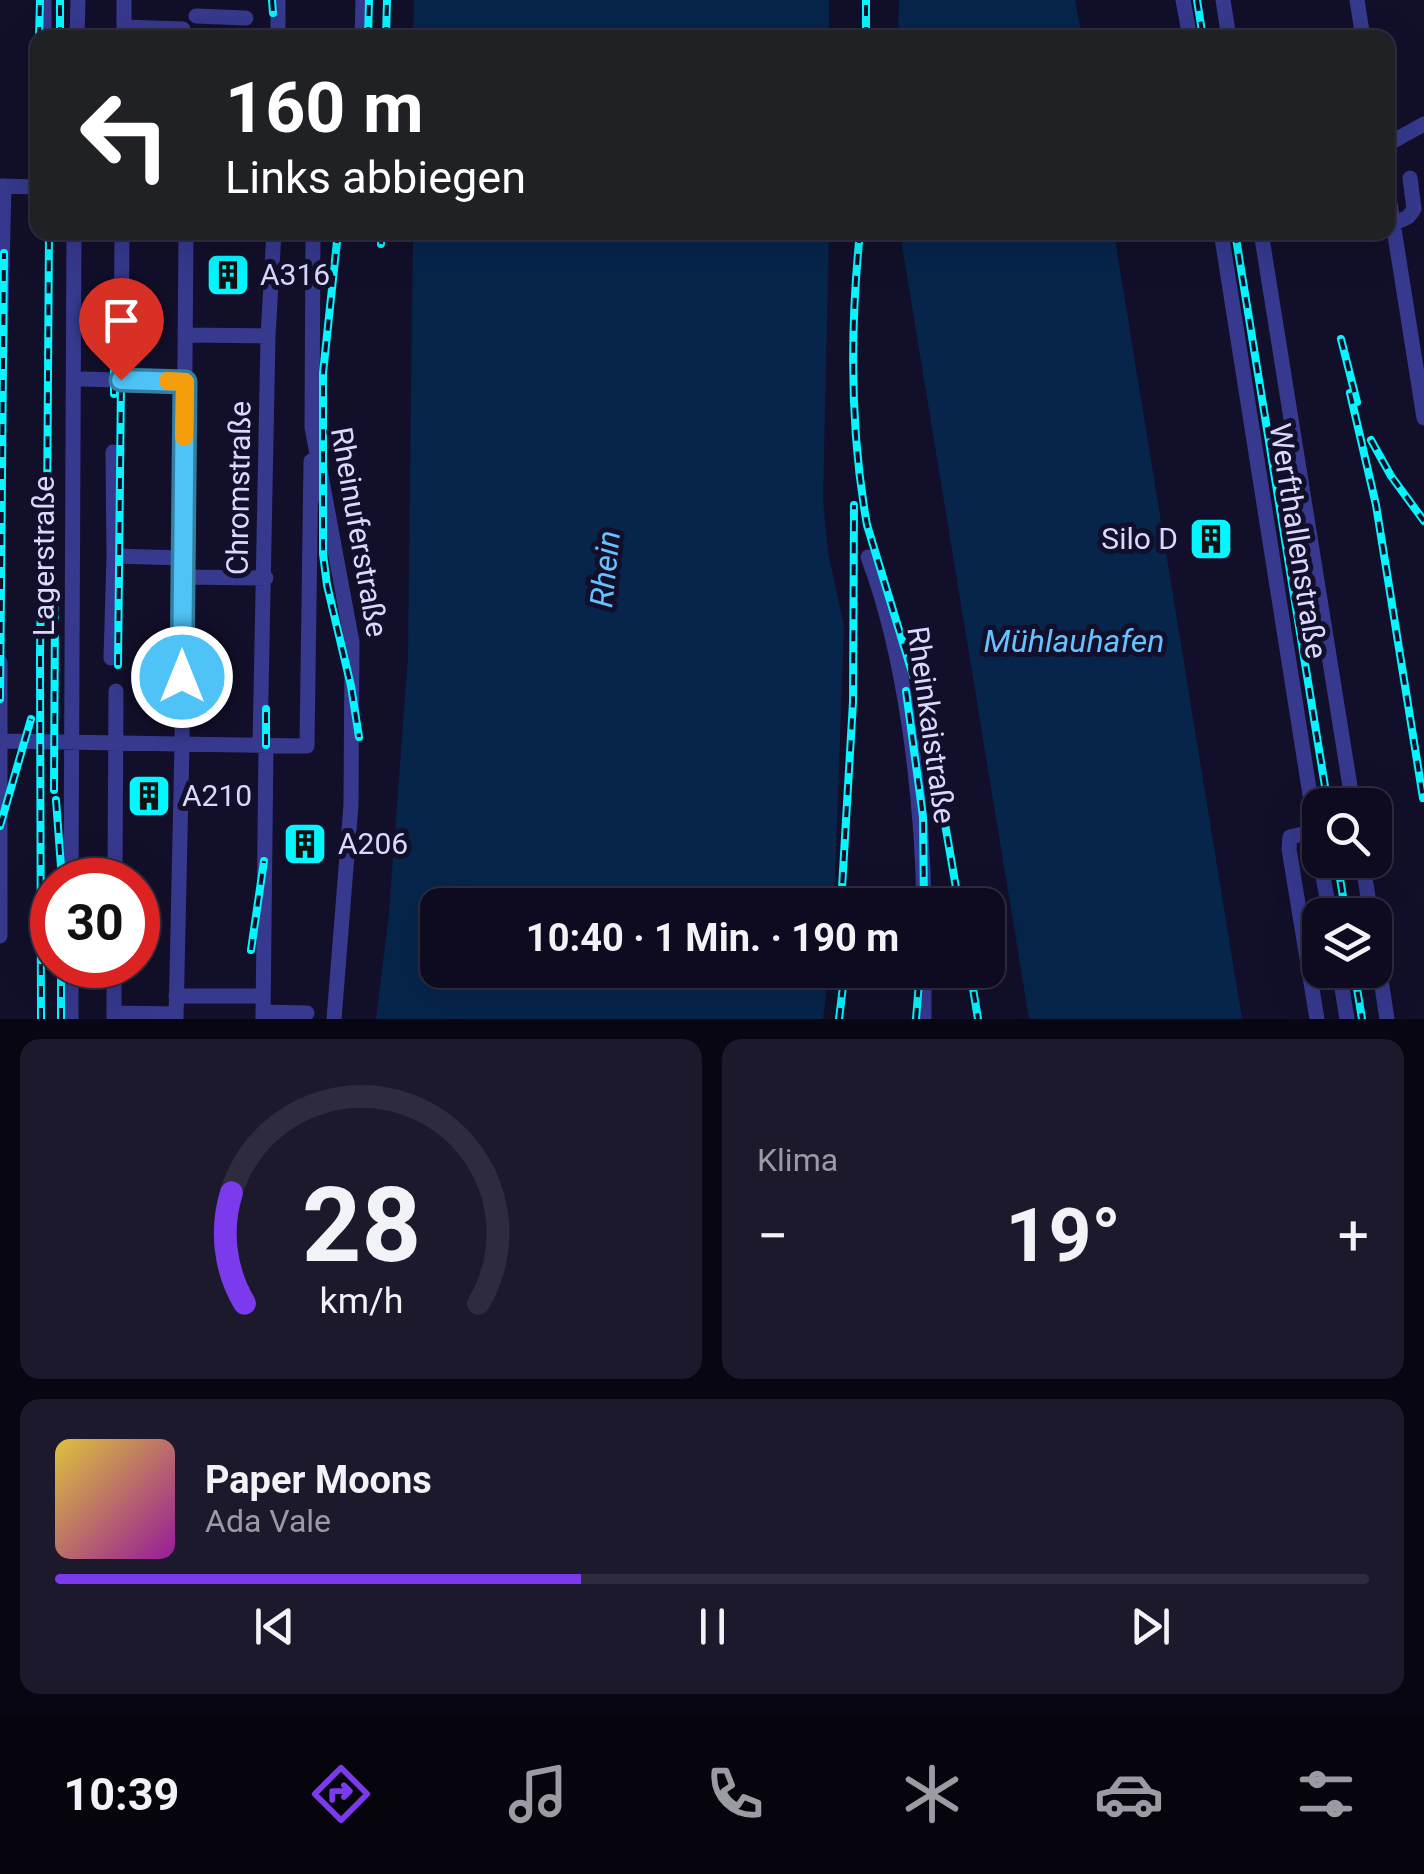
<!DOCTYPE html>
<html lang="de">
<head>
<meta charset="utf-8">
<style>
  body { margin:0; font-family:Roboto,sans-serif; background:#1c192d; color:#f1f3f6; height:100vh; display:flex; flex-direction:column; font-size:38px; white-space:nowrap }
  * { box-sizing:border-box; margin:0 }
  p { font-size:32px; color:#9b9ba5 }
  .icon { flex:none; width:55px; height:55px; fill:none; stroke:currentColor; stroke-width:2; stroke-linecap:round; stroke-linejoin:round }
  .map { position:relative; height:1019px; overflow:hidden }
  .details { display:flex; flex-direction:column; gap:20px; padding:20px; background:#080612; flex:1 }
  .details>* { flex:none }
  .hud { position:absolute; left:30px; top:30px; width:1365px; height:210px; border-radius:20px; box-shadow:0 10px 40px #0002,0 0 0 2px #2e2b3e; background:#202124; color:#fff; overflow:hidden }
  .buttons { position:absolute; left:1302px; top:788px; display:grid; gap:20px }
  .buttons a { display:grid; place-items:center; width:90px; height:90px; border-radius:20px; background:#0e0b20; box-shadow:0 10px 40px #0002,0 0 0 2px #2e2b3e; font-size:50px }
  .speed { position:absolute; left:30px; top:858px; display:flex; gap:20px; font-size:50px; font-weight:700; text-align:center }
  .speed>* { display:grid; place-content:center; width:130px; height:130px; border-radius:50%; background:#0e0b20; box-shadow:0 10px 40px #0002,0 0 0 2px #2e2b3e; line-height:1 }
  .speed .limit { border:15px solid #d22; background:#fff; color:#111 }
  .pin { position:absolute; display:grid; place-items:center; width:85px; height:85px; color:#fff; margin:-102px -42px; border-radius:50% 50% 50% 0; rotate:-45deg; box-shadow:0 0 10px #0007 }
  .pin .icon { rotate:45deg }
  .me { position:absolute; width:110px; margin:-55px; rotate:0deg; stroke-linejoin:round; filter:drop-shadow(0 0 8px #0008) }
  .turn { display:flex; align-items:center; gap:35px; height:210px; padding:0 30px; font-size:45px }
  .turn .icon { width:130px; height:130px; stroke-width:2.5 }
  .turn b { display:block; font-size:70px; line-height:85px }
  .big { font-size:75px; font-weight:700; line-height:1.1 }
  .details .tile { flex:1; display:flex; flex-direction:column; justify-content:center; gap:15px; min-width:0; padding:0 35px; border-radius:20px; background:#1c192d }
  .details .dial { align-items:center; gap:0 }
  .dial svg { height:260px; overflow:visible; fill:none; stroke:#2e2b3e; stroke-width:7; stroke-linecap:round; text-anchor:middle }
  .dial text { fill:#f1f3f6; stroke:none }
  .song { display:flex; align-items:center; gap:30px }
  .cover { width:120px; height:120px; border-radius:15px; background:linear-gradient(135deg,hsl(50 70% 55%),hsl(300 70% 35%)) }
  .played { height:10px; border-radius:5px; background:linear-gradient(90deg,#7c3aed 40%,#2e2b3e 40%) }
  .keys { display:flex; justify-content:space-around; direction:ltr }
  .heat { display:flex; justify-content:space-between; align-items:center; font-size:55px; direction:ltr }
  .details .tiles { flex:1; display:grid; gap:20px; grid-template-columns:1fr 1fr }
  .tile:last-child { grid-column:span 2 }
  .trip { position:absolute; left:420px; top:888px; width:585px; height:100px; border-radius:20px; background:#0e0b20; box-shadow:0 10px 40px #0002,0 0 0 2px #2e2b3e; font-weight:700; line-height:100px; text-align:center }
  .menu { display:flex; height:160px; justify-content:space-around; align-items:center; background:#06040d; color:#9b9ba5 }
  .menu .icon { width:70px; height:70px }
  .menu .active { color:#7c3aed }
  .menu b { font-size:45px; color:#f1f3f6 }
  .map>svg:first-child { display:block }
</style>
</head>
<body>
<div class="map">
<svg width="1424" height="1019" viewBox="0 0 1424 1019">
  <rect width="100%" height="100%" fill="#120f2a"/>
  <path fill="#07244b" d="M414 0H829V37H413Z
    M899 0H1075L1082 37H898Z
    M413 233H829L823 500 828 552 844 626 834 905H438V970H829L823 1019H376L389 912 408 657Z
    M900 233H1114L1242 1019H1029Z"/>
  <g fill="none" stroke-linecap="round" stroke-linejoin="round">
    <path stroke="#36398d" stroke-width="15" d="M1183 0 1190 38
      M1223 0 1229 38
      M1357 0 1363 38
      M196 16 246 18
      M124 27 183 29
      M124 34V0
      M44 38V0
      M77 38 78 0
      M278 38V0
      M362 38 363 0
      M1388 144 1424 124
      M0 186 38 187
      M1388 191 1424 418
      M1393 224 1408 217 1414 209 1410 178
      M313 232 312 427 352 642 351 805 334 1019
      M1221 232 1320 858
      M1261 232 1353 805
      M185 335 268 336
      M0 351 4 186
      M83 379 185 382
      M121 380 122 232
      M113 452 114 556
      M868 557C906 657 922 797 924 905
      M183 577 266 578
      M111 658 114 556 183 558
      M0 662V936
      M0 741 307 746 311 461
      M260 745 268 336 274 232
      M1315 831 1290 837 1289 849 1317 1019
      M1320 860 1330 915
      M1362 860 1371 915
      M71 880 74 232
      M115 880 116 691
      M1375 941 1387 1019
      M924 970V1019
      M1339 970 1347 1019
      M176 996H263
      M263 1012 307 1013
      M114 1013 176 1014
      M71 1019V965
      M114 1019V965
      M176 1019 182 744 186 232
      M263 1019 266 745"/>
    <defs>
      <path id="rail" d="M272 0 273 13
        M1197 0 1203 38
        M39 38 40 0
        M60 38V0
        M368 38 369 0
        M386 38 387 0
        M866 38V0
        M338 232 323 373V554L327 585 351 686 359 737
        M860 232C850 329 850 430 867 525L928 725 959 905
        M1235 232 1328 805
        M381 244 382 232
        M1341 339 1357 402
        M1350 393 1376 505 1423 798
        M114 394V324
        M1371 440 1391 476 1424 521
        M118 665 121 380
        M906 691 923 817 924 905
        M0 699 4 253
        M266 745V709
        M54 790 55 605
        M56 800 62 880
        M0 826 31 719
        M1337 860 1346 915
        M841 905 853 702 854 505
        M251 950 264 861
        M970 970 978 1019
        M1354 970 1362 1019
        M41 1019 40 655 41 586 47 518 49 232
        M61 1019V965
        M839 1019 845 970
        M916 1019 920 970"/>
    </defs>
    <use href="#rail" stroke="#04f6ff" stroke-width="8"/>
    <use href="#rail" stroke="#120f2a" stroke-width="4" stroke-dasharray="11" stroke-linecap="butt"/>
  </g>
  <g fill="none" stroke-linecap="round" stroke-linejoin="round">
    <defs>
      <path id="route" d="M121 380 185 382 182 677"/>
    </defs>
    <use href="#route" stroke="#337fa1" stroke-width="25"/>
    <use href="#route" stroke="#4fc3f7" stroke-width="18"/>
    <path stroke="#f59e0b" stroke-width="18" d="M168 381 185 382 184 437"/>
  </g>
  <defs>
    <symbol id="building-square" viewBox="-11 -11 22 22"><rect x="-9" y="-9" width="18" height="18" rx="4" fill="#04f6ff" stroke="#120f2a"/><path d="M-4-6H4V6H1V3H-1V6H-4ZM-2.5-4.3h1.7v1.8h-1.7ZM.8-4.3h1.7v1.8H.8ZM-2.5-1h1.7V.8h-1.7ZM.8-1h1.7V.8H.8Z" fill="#111"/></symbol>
  </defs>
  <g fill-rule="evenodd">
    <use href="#building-square" x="203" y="250" width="50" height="50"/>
    <use href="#building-square" x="1186" y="514" width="50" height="50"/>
    <use href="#building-square" x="124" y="771" width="50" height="50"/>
    <use href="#building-square" x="280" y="819" width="50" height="50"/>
  </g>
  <g text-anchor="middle" stroke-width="10" stroke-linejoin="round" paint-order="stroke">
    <g font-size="30" fill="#dad8ff" stroke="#120f2a" text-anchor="start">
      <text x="260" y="285">A316</text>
      <text x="1178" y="549" text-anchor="end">Silo D</text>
      <text x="182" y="806">A210</text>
      <text x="338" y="854">A206</text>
    </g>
    <g font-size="30" fill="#dad8ff" stroke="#120f2a">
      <text transform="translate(239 488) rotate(-89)" y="10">Chromstraße</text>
      <text transform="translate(359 532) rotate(80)" y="10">Rheinuferstraße</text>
      <text transform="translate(1298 541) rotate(81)" y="10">Werfthallenstraße</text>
      <text transform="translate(44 556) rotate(-90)" y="10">Lagerstraße</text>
      <text transform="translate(931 725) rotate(82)" y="10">Rheinkaistraße</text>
    </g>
    <g font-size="32" font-style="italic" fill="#66c2ff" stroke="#120f2a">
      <text transform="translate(605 569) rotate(-84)" y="11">Rhein</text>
      <text x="1074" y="652">Mühlauhafen</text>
    </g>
  </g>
</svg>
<div class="buttons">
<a><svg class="icon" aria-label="search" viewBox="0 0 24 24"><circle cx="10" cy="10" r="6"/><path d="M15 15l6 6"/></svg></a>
<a><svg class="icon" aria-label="layers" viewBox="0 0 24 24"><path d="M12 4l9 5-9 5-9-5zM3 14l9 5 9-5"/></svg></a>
</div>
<div class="speed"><div class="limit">30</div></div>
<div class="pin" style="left:121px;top:380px;background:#d93025"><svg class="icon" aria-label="arrive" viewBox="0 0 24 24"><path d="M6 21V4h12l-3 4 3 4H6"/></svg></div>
<svg class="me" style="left:182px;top:677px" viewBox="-20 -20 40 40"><circle r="17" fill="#4fc3f7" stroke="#fff" stroke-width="3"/><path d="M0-11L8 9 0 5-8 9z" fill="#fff"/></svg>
<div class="trip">10:40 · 1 Min. · 190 m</div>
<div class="hud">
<div class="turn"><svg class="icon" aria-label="left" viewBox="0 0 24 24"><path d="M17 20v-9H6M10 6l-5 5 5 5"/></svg><div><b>160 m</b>Links abbiegen</div></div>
</div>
</div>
<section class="details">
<div class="tiles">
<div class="tile dial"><svg viewBox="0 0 100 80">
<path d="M14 69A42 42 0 1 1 86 69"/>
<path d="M14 69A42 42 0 0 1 10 35" stroke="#7c3aed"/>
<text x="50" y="56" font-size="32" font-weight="700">28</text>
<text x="50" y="72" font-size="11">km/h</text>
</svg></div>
<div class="tile"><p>Klima</p>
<div class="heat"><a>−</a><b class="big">19°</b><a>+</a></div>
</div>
<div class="tile">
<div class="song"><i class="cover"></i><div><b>Paper Moons</b><p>Ada Vale</p></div></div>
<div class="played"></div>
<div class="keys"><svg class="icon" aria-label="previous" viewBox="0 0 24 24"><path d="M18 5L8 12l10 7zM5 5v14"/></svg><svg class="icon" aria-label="pause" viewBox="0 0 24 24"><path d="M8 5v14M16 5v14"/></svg><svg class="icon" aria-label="next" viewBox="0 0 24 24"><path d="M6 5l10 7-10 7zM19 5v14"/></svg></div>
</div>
</div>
</section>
<nav class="menu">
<b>10:39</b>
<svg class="icon active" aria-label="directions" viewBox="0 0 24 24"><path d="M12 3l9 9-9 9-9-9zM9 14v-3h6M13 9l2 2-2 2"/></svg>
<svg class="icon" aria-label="music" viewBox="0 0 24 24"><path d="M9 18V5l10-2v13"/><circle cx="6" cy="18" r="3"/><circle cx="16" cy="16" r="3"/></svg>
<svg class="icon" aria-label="phone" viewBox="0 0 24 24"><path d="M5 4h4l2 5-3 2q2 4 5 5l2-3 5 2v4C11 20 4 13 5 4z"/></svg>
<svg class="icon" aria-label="climate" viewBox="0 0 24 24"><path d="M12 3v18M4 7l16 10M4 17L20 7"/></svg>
<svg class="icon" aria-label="car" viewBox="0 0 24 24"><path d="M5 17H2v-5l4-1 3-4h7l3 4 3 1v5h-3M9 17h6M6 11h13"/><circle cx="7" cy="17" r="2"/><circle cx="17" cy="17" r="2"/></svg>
<svg class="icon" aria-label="filters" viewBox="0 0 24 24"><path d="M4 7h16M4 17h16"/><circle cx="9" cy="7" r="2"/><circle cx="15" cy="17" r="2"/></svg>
</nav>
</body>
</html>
